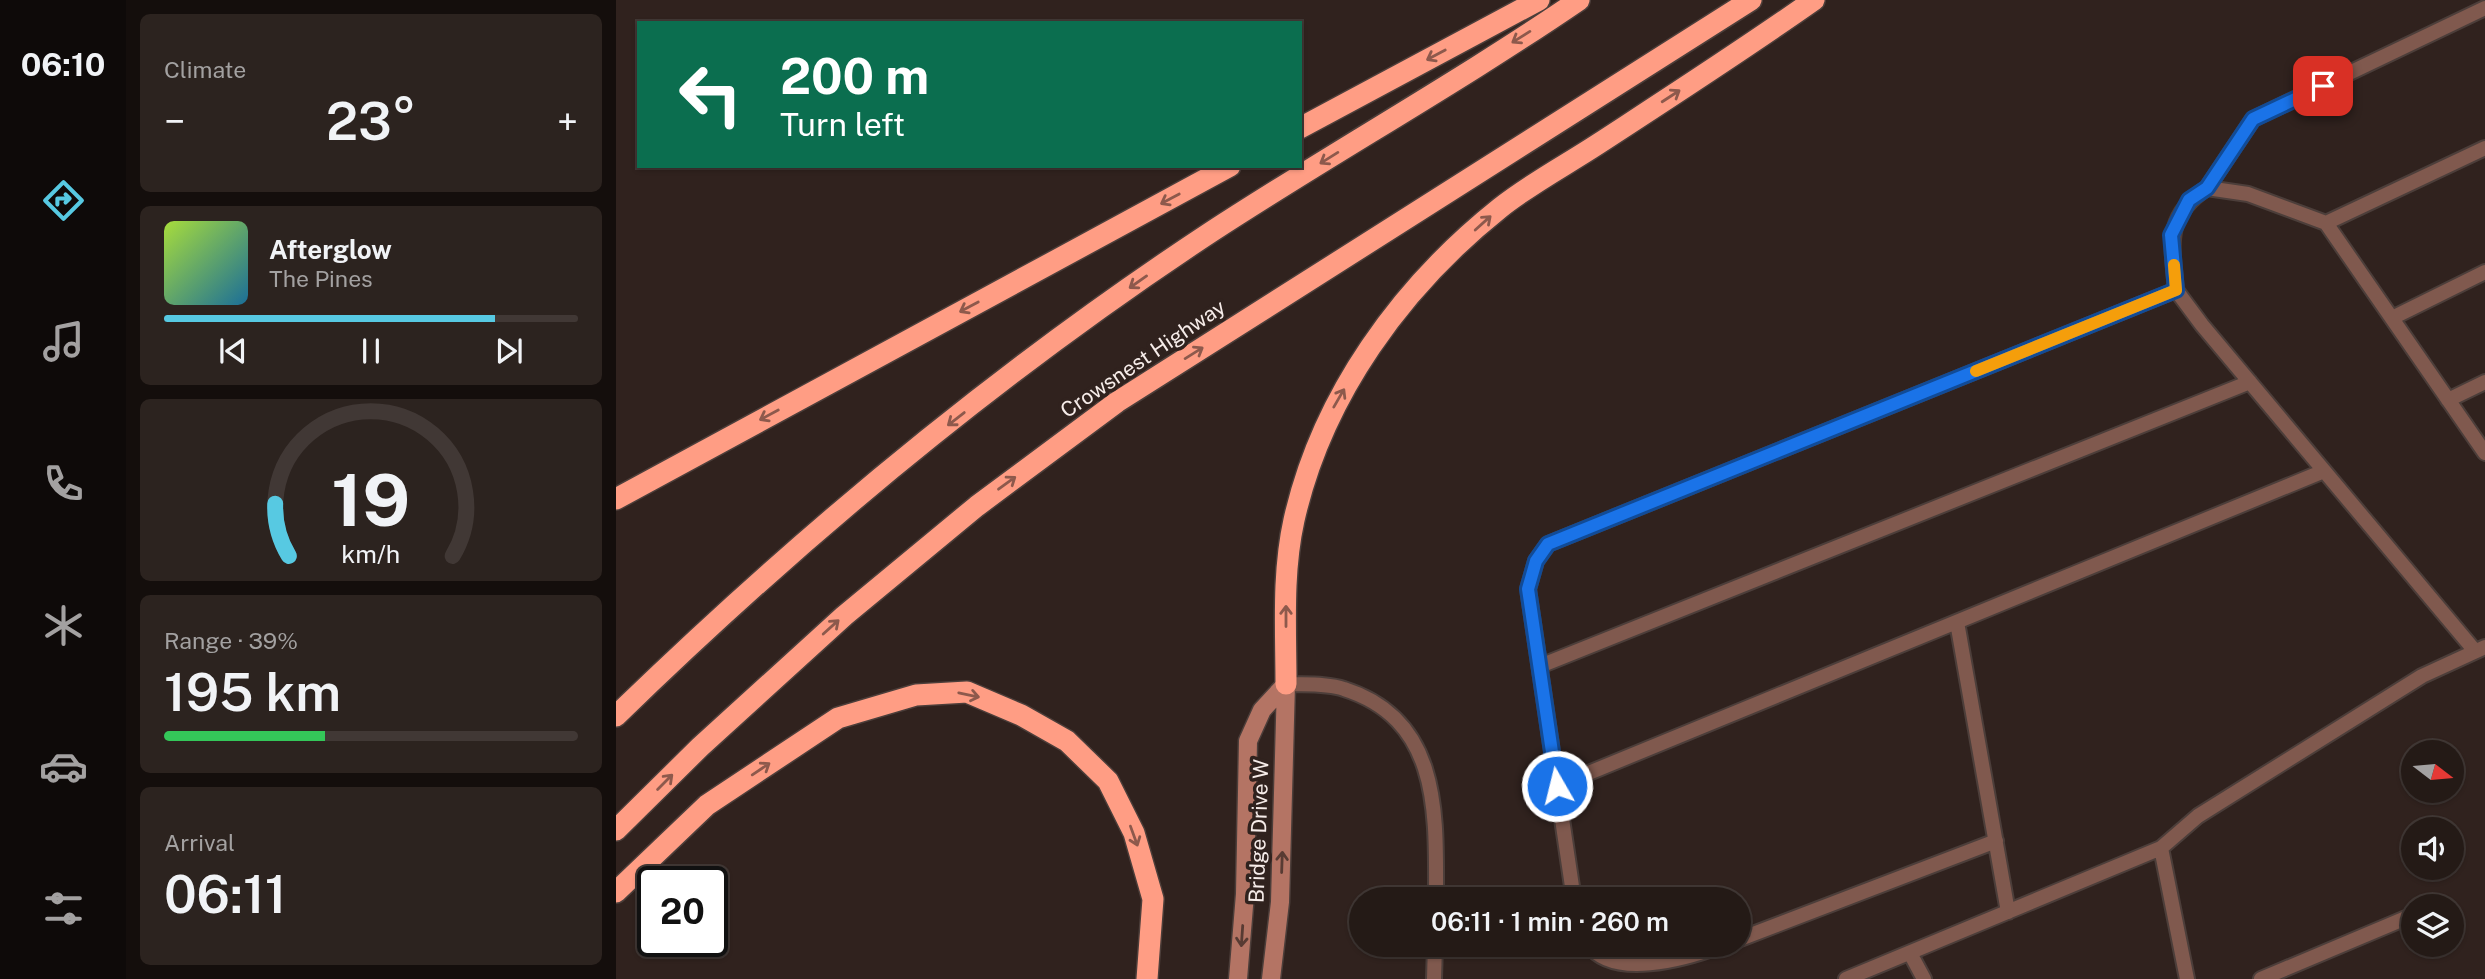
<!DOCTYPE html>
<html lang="en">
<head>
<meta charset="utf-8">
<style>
  body { margin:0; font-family:"Public Sans",sans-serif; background:#2c231f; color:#f1f3f6; height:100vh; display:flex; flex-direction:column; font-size:26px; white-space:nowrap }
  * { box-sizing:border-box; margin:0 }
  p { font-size:23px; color:#a3a1a1 }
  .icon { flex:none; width:38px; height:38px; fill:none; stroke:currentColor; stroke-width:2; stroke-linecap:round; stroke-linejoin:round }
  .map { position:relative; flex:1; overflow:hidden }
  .side { display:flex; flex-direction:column; gap:14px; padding:14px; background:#140e0c; width:490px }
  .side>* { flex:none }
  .hud { position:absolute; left:21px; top:21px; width:665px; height:147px; border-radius:0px; box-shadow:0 2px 5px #0004,0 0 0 2px #413835; background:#0b6e4f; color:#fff; overflow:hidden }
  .needle { width:46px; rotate:106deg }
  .controls { position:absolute; left:1785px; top:740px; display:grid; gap:14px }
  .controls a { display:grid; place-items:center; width:63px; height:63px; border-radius:50%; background:#241a16; box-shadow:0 2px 5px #0004,0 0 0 2px #413835; font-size:35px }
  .speed { position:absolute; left:21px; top:866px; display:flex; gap:14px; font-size:35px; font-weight:700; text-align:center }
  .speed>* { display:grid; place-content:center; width:91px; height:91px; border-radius:50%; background:#241a16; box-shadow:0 2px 5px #0004,0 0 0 2px #413835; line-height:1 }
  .speed .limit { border:4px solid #111; border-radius:10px; background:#fff; color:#111 }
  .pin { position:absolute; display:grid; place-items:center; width:60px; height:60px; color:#fff; margin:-30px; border-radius:14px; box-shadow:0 4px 10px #0006 }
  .me { position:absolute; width:77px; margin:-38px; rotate:352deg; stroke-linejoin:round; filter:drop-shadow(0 0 5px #0008) }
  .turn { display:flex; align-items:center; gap:24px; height:147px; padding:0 28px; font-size:32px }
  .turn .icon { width:91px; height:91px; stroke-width:2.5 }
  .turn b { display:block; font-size:49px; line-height:60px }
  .big { font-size:52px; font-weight:600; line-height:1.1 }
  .side .widget { flex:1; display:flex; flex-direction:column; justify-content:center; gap:10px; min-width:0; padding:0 24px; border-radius:10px; background:#2c231f }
  .side .dial { align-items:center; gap:0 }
  .dial svg { height:182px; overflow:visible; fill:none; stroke:#413835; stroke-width:7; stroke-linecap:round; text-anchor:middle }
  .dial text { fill:#f1f3f6; stroke:none }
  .song { display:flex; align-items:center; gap:21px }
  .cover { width:84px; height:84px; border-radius:10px; background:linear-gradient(135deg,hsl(80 70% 55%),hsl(200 70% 35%)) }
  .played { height:7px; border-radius:4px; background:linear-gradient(90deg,#57c9e2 80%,#413835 80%) }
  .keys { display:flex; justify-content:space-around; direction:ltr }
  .heat { display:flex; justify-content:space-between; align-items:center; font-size:38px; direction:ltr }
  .charge { height:10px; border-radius:5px; background:linear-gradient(90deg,#34c759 39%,#413835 0) }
  .trip { position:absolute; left:733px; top:887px; width:402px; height:70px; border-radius:35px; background:#241a16; box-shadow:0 2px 5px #0004,0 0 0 2px #413835; font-weight:600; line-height:70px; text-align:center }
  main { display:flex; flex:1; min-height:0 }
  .tabs { display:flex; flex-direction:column; width:126px; justify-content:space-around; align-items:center; background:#0e0a09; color:#a3a1a1 }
  .tabs .icon { width:49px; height:49px }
  .tabs .active { color:#57c9e2 }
  .tabs b { font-size:32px; color:#f1f3f6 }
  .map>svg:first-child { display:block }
</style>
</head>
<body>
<main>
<nav class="tabs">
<b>06:10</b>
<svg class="icon active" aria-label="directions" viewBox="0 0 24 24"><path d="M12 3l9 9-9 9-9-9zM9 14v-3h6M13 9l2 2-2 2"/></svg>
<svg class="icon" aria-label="music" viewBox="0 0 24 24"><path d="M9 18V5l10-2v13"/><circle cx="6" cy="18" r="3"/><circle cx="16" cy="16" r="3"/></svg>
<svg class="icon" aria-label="phone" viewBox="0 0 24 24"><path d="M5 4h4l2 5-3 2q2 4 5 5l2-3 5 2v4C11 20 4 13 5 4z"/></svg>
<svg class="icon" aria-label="climate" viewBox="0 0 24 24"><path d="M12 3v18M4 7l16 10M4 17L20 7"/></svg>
<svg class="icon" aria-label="car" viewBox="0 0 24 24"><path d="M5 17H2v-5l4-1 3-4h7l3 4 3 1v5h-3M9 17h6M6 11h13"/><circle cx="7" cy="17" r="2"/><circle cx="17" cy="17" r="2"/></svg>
<svg class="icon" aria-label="filters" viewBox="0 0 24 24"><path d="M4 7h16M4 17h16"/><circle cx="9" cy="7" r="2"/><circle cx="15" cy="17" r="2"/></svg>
</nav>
<section class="side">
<div class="widget"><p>Climate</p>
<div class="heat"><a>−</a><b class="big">23°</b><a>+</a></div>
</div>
<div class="widget">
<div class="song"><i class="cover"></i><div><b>Afterglow</b><p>The Pines</p></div></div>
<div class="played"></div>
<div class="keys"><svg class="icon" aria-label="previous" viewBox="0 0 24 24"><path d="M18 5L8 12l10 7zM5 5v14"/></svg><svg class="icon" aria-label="pause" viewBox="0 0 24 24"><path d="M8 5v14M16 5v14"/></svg><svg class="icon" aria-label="next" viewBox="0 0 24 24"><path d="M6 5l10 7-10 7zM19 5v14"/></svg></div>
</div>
<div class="widget dial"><svg viewBox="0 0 100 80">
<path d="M14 69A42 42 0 1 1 86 69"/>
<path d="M14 69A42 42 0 0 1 8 46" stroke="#57c9e2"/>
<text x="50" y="56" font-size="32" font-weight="700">19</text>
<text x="50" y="72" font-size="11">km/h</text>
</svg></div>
<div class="widget"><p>Range · 39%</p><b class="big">195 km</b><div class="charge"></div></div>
<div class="widget"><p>Arrival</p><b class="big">06:11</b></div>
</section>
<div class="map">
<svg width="1869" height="979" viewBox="0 0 1869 979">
  <rect width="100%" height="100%" fill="#30221e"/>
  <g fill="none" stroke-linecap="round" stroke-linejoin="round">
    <defs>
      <path id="lane" d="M1869 148 1710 223 1869 453
        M1591 188 1637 119 1869 8
        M1560 290C1556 245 1548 216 1591 188L1632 194 1710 223
        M1776 318 1869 272
        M1832 400 1869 382
        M1341 622 1392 912
        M924 666 1634 382
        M670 684C688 685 711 683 728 689 826 720 820 816 820 900
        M941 786 1708 471
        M1545 848 1571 979
        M958 900 912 589 920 561 932 544 1560 290 1586 325 1859 651
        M1124 939 1380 841
        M973 945C997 979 1067 960 1107 945
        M1294 953 1308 979
        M818 979 819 945
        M1230 979 1545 848 1582 816 1806 676 1869 647
        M1645 979 1797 915"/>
      <path id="secondary" d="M622 979 629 894 632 741 646 710 670 684
        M655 979 664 902 670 684"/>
      <path id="highway" d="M684 128 923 0
        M0 499 614 166
        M670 684C670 630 666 574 678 520 706 396 785 287 884 208 914 184 950 165 982 144 1054 97 1127 50 1198 0
        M0 716C183 538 381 373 595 232 716 153 843 82 963 0
        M0 830 84 747 228 616 361 506 501 402 1135 0
        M0 892 91 805 222 718 300 695 351 692 405 715 451 741 492 781 518 833 537 899 531 979"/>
    </defs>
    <use href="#lane" stroke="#4c3e3a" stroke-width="18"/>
    <use href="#secondary" stroke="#4c3e3a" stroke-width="21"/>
    <use href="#highway" stroke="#4c3e3a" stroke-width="24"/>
    <use href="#lane" stroke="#80594e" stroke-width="14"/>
    <use href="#secondary" stroke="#b47464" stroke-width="18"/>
    <use href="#highway" stroke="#ff9d84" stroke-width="21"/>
  </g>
  <defs><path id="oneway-shaft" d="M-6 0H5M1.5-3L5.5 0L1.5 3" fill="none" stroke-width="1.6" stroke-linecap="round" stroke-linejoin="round" transform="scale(1.75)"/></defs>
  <g stroke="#8d594c">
    <use href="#oneway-shaft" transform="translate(905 37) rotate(148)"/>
    <use href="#oneway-shaft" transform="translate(820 55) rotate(152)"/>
    <use href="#oneway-shaft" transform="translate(1055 96) rotate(-33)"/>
    <use href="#oneway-shaft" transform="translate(713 158) rotate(148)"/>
    <use href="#oneway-shaft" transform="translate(554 199) rotate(152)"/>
    <use href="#oneway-shaft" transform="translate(867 223) rotate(-42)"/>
    <use href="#oneway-shaft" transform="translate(522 282) rotate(145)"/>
    <use href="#oneway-shaft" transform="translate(353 307) rotate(152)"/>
    <use href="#oneway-shaft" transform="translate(578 353) rotate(-32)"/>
    <use href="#oneway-shaft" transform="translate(723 398) rotate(-60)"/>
    <use href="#oneway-shaft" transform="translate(153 415) rotate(152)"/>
    <use href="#oneway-shaft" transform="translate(340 419) rotate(142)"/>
    <use href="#oneway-shaft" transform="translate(391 483) rotate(-36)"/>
    <use href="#oneway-shaft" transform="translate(670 616) rotate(-90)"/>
    <use href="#oneway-shaft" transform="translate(215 627) rotate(-42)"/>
    <use href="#oneway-shaft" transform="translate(353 695) rotate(12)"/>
    <use href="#oneway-shaft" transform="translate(145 769) rotate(-34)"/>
    <use href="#oneway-shaft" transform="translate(49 782) rotate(-45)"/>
    <use href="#oneway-shaft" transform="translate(518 836) rotate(70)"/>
  </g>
  <g stroke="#583b33">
    <use href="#oneway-shaft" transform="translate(666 862) rotate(-88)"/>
    <use href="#oneway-shaft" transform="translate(626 936) rotate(94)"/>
  </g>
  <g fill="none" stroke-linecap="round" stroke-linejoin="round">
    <defs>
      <path id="route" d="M941 786 912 589 920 561 932 544 1560 290 1555 235 1573 200 1591 188 1637 119 1707 86"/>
    </defs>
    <use href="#route" stroke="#114b97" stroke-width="18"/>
    <use href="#route" stroke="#1a73e8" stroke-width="12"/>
    <path stroke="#f59e0b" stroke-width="12" d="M1360 371 1560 290 1558 265"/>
  </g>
  <g text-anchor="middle" stroke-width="7" stroke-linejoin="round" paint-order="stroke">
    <g font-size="21" fill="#f6ece9" stroke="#30221e">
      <text transform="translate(527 359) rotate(-34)" y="7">Crowsnest Highway</text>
      <text transform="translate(643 831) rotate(-88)" y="7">Bridge Drive W</text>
    </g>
  </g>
</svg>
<div class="controls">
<a><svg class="needle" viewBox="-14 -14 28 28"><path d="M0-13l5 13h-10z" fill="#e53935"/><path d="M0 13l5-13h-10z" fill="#a3a1a1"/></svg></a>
<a><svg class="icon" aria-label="sound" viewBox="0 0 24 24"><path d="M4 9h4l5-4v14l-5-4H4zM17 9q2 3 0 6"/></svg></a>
<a><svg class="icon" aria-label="layers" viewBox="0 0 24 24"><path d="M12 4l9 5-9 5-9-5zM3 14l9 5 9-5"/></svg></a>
</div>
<div class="speed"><div class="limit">20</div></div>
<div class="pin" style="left:1707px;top:86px;background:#d93025"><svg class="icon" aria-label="arrive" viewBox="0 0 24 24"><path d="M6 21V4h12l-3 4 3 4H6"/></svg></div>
<svg class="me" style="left:941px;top:786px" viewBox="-20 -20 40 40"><circle r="17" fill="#1a73e8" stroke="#fff" stroke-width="3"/><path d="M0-11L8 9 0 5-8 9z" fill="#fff"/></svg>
<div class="trip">06:11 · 1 min · 260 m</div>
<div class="hud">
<div class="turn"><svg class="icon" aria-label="left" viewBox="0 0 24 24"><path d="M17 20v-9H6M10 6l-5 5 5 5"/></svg><div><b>200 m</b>Turn left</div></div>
</div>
</div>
</main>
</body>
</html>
